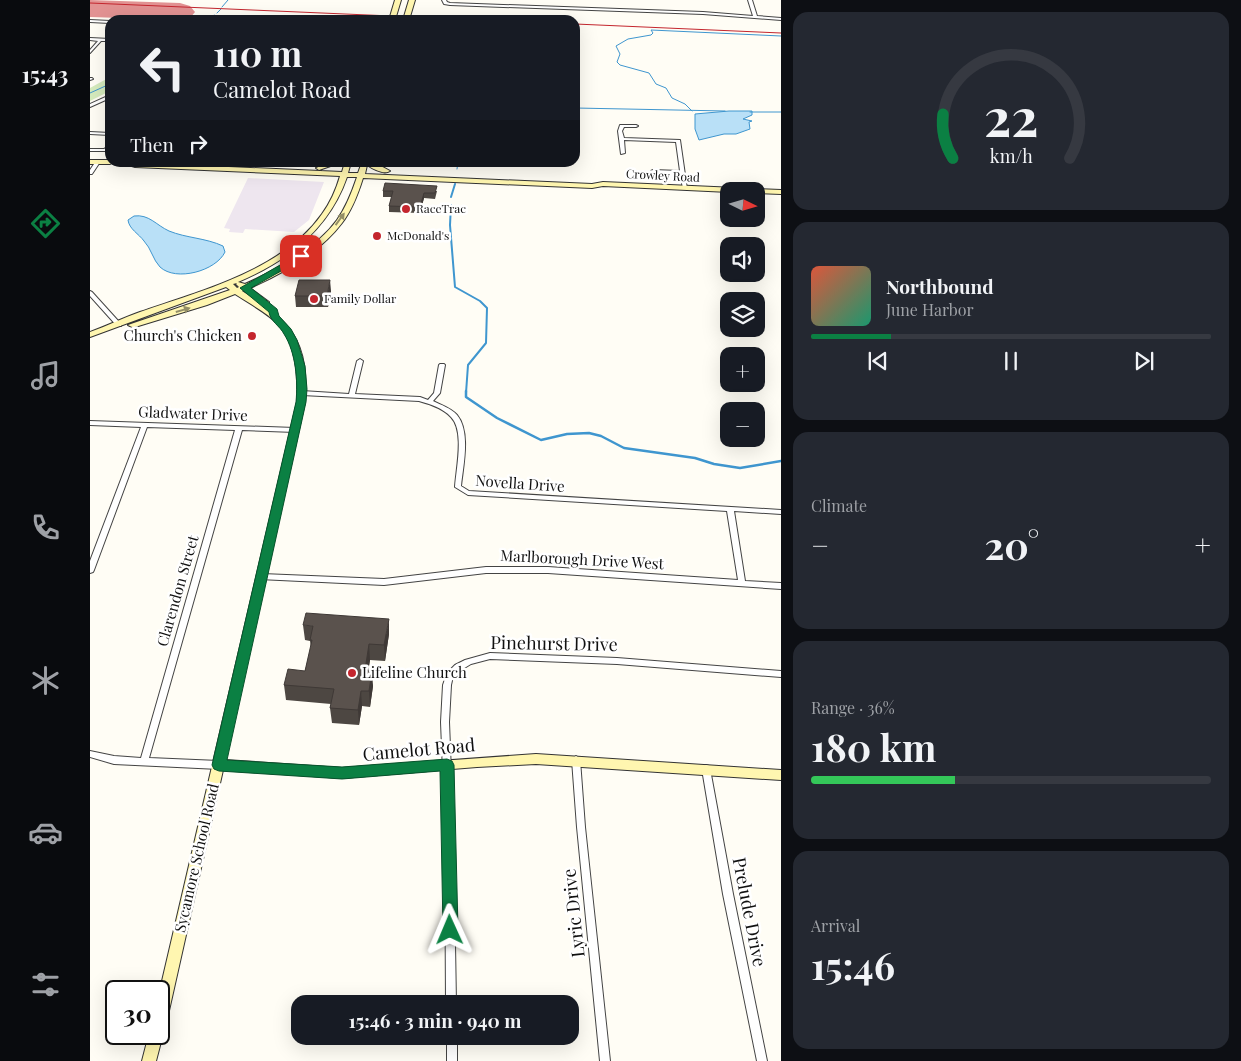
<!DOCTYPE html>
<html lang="en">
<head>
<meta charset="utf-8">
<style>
  body { margin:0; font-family:"Playfair Display",serif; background:#242831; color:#f1f3f6; height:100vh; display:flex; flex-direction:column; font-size:19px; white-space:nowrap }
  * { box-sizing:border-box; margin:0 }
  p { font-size:16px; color:#9ea1a6 }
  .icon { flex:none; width:28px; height:28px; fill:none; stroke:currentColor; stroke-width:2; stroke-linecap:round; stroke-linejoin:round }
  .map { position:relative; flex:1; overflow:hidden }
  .drawer { display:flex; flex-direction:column; gap:12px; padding:12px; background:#0d0f14; width:460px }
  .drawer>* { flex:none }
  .banner { position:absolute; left:15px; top:15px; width:475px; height:152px; border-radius:15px; box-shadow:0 5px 20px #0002; background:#171b24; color:#f1f3f6; overflow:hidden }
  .needle { width:32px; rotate:95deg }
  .fabs { position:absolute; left:630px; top:182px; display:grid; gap:10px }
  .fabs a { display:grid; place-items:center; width:45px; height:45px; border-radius:10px; background:#171b24; box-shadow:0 5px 20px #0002; font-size:25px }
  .speed { position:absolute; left:15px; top:980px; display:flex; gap:10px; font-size:25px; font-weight:700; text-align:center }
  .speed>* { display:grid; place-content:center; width:65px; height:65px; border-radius:50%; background:#171b24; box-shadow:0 5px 20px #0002; line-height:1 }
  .speed .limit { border:2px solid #111; border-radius:8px; background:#fff; color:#111 }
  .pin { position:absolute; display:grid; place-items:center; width:42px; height:42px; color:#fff; margin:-21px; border-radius:10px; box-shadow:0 2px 8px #0006 }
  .me { position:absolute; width:55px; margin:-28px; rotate:359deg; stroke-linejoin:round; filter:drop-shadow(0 0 4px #0008) }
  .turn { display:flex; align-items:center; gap:18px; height:105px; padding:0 25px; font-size:22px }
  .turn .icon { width:65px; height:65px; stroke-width:2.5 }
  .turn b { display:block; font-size:35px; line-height:42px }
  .then { display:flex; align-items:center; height:48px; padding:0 25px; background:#0003; gap:10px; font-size:19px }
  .big { font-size:38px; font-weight:700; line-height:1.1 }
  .drawer .tile { flex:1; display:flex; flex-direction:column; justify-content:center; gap:8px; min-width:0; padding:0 18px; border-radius:15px; background:#242831 }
  .drawer .dial { align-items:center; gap:0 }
  .dial svg { height:130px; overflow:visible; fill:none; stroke:#363941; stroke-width:7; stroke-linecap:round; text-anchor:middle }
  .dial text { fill:#f1f3f6; stroke:none }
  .song { display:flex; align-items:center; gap:15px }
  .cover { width:60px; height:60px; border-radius:8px; background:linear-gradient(135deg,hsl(10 70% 55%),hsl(160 70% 35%)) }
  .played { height:5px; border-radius:2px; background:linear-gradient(90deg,#0b8043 20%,#363941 20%) }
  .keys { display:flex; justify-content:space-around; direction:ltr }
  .heat { display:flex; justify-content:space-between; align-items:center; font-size:28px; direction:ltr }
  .charge { height:8px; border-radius:4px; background:linear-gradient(90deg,#34c759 36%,#363941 0) }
  .trip { position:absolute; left:201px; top:995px; width:288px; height:50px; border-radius:15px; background:#171b24; box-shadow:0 5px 20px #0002; font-weight:700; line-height:50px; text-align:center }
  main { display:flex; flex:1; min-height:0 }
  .tabs { display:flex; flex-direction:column; width:90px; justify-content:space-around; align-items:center; background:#090b0e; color:#9ea1a6 }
  .tabs .icon { width:35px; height:35px }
  .tabs .active { color:#0b8043 }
  .tabs b { font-size:22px; color:#f1f3f6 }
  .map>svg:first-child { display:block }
</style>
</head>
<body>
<main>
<nav class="tabs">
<b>15:43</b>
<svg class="icon active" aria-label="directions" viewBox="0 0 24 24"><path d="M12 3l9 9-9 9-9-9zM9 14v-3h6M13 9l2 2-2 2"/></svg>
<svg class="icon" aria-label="music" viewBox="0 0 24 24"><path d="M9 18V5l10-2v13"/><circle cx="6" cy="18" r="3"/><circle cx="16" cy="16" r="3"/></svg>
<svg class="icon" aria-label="phone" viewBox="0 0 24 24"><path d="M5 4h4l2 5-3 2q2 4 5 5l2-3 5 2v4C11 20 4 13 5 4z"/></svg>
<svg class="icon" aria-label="climate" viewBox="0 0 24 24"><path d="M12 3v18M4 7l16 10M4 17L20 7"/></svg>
<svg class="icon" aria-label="car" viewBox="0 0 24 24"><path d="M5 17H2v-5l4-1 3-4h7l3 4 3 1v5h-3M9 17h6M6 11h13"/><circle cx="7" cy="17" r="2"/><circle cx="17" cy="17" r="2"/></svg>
<svg class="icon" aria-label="filters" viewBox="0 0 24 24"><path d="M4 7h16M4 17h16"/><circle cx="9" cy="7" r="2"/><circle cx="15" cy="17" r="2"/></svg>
</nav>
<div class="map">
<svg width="691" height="1061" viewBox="0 0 691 1061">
  <rect width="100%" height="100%" fill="#fffdf5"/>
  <path fill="#eee6ef" d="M158 178 234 182 219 220 204 232 155 229 153 233 139 232 140 229 134 228Z"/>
  <path fill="#d5ebbd" d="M20 77V91L0 101V88Z"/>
  <path fill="#b9e0f7" stroke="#3f96cf" d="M639 111H662V115L653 119 662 121 659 122 660 129 646 134H634L609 140 605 129V114Z
    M44 216C59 214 66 225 79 231 96 238 116 238 133 246L135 252C126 271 86 282 70 267 63 260 61 248 54 241 49 234 39 229 38 220Z"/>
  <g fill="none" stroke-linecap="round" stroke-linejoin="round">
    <path stroke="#3f96cf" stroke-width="1" d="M132 7 138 0
      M127 13 131 9
      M120 20 124 15
      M0 93 20 84
      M485 108 635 111
      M602 111 595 104 582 98 576 88 566 84 559 73 530 65 527 62 530 54 526 46 538 39 561 35 563 33 561 30 691 36
      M660 112H691
      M367 169 368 162"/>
    <path stroke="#3f96cf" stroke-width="2" d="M361 197 365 184
      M361 205 360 225 365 287 390 301 397 308 396 343 378 365 376 393"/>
    <path stroke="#3f96cf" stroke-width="2.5" d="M376 391V397L407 418 451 440 477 434 499 433 511 436 534 448 605 458 624 464 650 468 691 461"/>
    <path fill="#e29292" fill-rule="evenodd" d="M0 0 90 3 100 6 105 12 100 18 93 20 0 17Z"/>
    <defs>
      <path id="street" d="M352 0H356L357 2 360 3 613 12 663 16 658 0H662L667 16 691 18V20L613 14 360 5 354 4Z
        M0 20 20 21V23L0 22Z
        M0 38 20 39V41H11L0 53V50L8 41 0 40Z
        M0 78H2L3 79 0 80Z
        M20 95V98L0 107V104Z
        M530 125H546L548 126 546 127H534L532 131 534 138 590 140 597 189 593 188 590 174 563 172 561 171 563 170 590 171 586 142 534 140 535 153 531 154 528 131Z
        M0 132 20 133V135L0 134Z
        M20 146V149L15 151H0V149H14Z
        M6 161 10 162 2 174H0V170Z
        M0 291 2 292 31 324V326H27L0 296Z
        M270 359 273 361 265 394 330 397 338 400 344 393 349 365 350 364H354L355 365 350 393 343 401C351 405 361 408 367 415 381 432 373 466 371 486L379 491 691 510V514L644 511 655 581 691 583V589L458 573H396L294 585 169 579 168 577 169 575 172 574 294 579 396 567H458L648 580 637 511 378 495 365 487C366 469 375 431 361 417 353 408 340 404 329 401L212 395 209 393 212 391 259 394 267 361Z
        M0 421 205 428 208 430 205 432 152 430 59 758 129 761 132 763 133 765 132 767 129 769 24 764 0 757V751L24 756 51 758 145 430 57 427 4 570 3 572 0 573V561L51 427 0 425Z
        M400 653 527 658 691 671V677L527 664 400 659 381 664 371 670 363 676 361 685 359 722 363 822 366 1004H356L355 822 351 722 353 685 357 673 365 665 375 660Z
        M486 756 489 758 490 760 495 827 520 1061H510L487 827 482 760 483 758Z
        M616 765 619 766 620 769 643 894 677 1061H667L633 894 612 769 613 766Z
        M357 1036H367V1061H357Z"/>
      <path id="secondary" d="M305 0H311L305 20H299Z
        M319 0H325L319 20H313Z
        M0 160H20V162H23L20 164H0Z
        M29 162 252 172 255 162H261L258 173H268L272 162C282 162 292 166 300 171 294 175 283 169 277 165L275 174 502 184 513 182 691 190V194L666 193V191L639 192 513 186 502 188 273 178C268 194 262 210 252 223 230 252 192 274 160 288L179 302V306H174C211 330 218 360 215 402L135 760 252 768 446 754 691 770V780L446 764 387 767 252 778 133 770 76 1024 74 1029 72 1030 73 1034 66 1061H52L59 1034H69V994L207 402C208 377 207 346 190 326 178 313 160 304 145 294L117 305 45 327H42L38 325 140 290 136 287 0 337V332C17 326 33 318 50 312 111 291 193 270 232 214 240 203 246 190 250 176L45 167ZM257 177H267C262 192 256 207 247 220 227 248 186 270 155 284L148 282C198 261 239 229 257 177ZM147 283 146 284 149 287 147 288 143 284ZM153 290 170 303 152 291Z
        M240 162H252L229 170 226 168Z"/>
    </defs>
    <use href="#street" stroke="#444" stroke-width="2"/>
    <use href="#secondary" stroke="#333" stroke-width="2"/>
    <use href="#street" fill="#fff" fill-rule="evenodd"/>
    <use href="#secondary" fill="#fff6b0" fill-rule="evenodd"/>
    <path stroke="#c4262e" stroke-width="1" d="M0 3 394 20
      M485 24 691 33"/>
  </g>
  <path fill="#4d4742" d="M293 191H347L345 199 334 198 330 213 299 212V206L302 197H293Z
    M241 291 238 307H206L205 296Z
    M213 625 299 634 295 661 280 660 278 671 283 686 280 707 272 706 269 725 242 723 240 708 241 704 196 700 194 685 215 671 221 647 220 641 215 640Z"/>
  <path fill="#3f3936" d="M334 193V198L330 213V207Z
    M240 280 241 291 238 307 237 296Z
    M299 619V634L295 661 294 645Z
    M279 644 280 660 276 686 275 670Z
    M282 671 283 686 280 707 279 691Z
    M271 691 272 706 269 725 268 710Z"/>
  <path fill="#5a524d" stroke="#3f3936" d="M295 183 347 186 345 193H334L330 207 299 206 303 191H293Z
    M209 280H240L237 296H205Z
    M216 613 299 619 294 645 279 644 275 670 282 671 279 691H271L268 710 240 708 244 689 194 685 198 669 215 671 222 640H220L223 626 213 625Z"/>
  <defs><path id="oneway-solid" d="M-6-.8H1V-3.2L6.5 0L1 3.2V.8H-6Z" transform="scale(1.25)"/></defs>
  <g fill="#948f68">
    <use href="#oneway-solid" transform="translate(250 219) rotate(-54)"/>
    <use href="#oneway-solid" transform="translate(93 310) rotate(-16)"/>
  </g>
  <path fill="#0b8043" stroke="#07532c" d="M211 253 216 256 214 258 161 288 187 309 189 316 201 329 207 340 215 366 217 389 216 402 137 760 252 767 357 759 362 761 364 765 368 930 366 936 360 938 355 936 353 930 350 771 252 779 129 771 124 769 122 765 206 402C208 381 206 353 194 334 190 326 180 321 179 312L150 288Z"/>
  <g fill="#c4262e" stroke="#fff" stroke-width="2">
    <circle cx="316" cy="209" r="5"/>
    <circle cx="287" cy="236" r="5"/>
    <circle cx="224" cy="299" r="5"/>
    <circle cx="162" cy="336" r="5"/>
    <circle cx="262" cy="673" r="5"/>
  </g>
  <g text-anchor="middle" stroke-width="5" stroke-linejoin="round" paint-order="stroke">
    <g font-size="12" fill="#111" stroke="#fff">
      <text transform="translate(573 176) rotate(3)" y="4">Crowley Road</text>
    </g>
    <g font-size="12" fill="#111" stroke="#fff" text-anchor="start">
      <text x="326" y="213">RaceTrac</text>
      <text x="297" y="240">McDonald's</text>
      <text x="234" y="303">Family Dollar</text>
    </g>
    <g font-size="15" fill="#111" stroke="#fff" text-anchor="end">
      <text x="152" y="341">Church's Chicken</text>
      <text x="272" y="678" text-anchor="start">Lifeline Church</text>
    </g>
    <g font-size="15" fill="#111" stroke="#fff">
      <text transform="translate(103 414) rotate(2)" y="5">Gladwater Drive</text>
      <text transform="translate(430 484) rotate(4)" y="5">Novella Drive</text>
      <text transform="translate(492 560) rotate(3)" y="5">Marlborough Drive West</text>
      <text transform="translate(88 591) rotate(-74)" y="5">Clarendon Street</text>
      <text transform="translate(107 858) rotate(-77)" y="5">Sycamore School Road</text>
    </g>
    <g font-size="18" fill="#111" stroke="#fff">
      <text transform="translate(464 644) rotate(1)" y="6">Pinehurst Drive</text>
      <text transform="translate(329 750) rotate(-5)" y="6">Camelot Road</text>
      <text transform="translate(659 912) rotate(79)" y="6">Prelude Drive</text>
      <text transform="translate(484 913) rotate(-96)" y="6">Lyric Drive</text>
    </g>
  </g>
</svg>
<div class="fabs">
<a><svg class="needle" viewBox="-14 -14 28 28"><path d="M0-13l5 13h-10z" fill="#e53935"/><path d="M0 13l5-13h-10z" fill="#9ea1a6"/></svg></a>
<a><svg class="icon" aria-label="sound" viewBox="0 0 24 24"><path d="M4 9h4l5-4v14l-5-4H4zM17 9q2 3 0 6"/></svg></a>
<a><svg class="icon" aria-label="layers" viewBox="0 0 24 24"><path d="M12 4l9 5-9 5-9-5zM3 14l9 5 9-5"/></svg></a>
<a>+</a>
<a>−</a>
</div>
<div class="speed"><div class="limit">30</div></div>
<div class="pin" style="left:211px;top:256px;background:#d93025"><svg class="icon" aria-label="arrive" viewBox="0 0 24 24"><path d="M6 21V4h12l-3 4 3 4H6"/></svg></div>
<svg class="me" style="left:360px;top:930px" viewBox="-20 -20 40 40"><path d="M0-17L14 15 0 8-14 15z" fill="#0b8043" stroke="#fff" stroke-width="4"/></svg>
<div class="trip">15:46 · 3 min · 940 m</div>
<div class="banner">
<div class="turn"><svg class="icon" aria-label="left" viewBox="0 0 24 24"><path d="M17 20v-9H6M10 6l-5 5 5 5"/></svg><div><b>110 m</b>Camelot Road</div></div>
<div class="then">Then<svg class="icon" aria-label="right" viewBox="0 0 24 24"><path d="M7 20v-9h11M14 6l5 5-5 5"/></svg></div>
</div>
</div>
<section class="drawer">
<div class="tile dial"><svg viewBox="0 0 100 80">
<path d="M14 69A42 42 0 1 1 86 69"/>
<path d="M14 69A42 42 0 0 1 8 42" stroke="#0b8043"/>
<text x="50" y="56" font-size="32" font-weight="700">22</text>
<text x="50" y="72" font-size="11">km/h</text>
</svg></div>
<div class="tile">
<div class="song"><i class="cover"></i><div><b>Northbound</b><p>June Harbor</p></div></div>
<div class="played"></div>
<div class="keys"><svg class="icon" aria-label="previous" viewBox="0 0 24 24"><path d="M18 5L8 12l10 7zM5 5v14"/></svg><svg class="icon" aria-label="pause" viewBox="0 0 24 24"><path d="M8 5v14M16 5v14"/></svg><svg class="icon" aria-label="next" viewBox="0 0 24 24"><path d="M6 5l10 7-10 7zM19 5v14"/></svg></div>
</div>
<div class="tile"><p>Climate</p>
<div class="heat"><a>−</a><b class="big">20°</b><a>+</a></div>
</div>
<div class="tile"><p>Range · 36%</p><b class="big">180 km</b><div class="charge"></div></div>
<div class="tile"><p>Arrival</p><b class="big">15:46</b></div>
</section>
</main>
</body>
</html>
